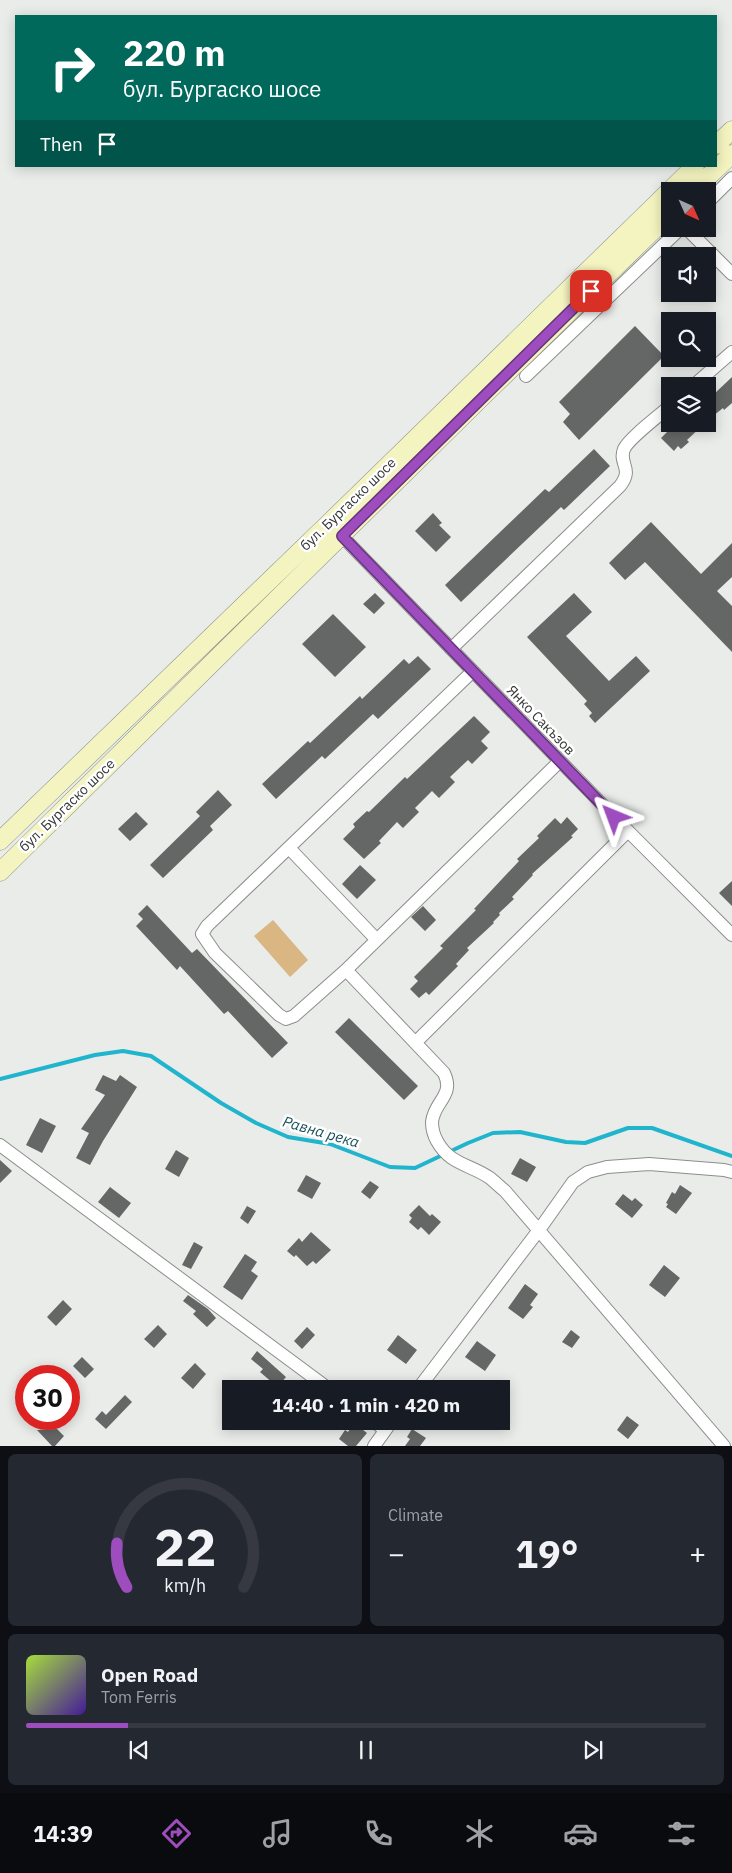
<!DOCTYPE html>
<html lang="en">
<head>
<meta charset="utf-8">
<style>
  body { margin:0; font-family:"IBM Plex Sans",sans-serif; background:#242831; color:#f1f3f6; height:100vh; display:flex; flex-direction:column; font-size:19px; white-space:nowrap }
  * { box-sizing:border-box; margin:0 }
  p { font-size:16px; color:#9ea1a6 }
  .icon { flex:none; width:28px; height:28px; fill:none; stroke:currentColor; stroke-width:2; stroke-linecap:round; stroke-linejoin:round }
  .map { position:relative; height:1446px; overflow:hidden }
  .drawer { display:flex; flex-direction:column; gap:8px; padding:8px; background:#0d0f14; flex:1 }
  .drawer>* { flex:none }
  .hud { position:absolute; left:15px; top:15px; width:702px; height:152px; border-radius:0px; box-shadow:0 2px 12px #0003; background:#00695c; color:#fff; overflow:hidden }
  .needle { width:32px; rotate:135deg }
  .buttons { position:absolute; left:661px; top:182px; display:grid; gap:10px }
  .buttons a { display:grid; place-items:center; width:55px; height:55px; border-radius:0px; background:#171b24; box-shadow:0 2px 12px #0003; font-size:25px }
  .speed { position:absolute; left:15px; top:1365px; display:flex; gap:10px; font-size:25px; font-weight:700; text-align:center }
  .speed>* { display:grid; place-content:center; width:65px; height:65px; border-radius:50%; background:#171b24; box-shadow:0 2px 12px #0003; line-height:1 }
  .speed .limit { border:8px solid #d22; background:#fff; color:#111 }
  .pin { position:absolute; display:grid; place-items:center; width:42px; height:42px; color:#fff; margin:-21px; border-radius:10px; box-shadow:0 2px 8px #0006 }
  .me { position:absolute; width:55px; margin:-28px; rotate:316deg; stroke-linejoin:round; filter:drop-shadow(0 0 4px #0008) }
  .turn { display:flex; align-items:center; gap:18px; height:105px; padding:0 25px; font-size:22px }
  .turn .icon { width:65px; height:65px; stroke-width:2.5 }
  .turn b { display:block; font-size:35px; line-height:42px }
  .then { display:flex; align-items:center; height:48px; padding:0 25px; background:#0003; gap:10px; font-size:19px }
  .big { font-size:38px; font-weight:800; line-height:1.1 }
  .drawer .tile { flex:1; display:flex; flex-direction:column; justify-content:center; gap:8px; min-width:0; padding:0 18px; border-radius:8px; background:#242831 }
  .drawer .dial { align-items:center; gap:0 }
  .dial svg { height:130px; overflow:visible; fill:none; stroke:#363941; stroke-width:7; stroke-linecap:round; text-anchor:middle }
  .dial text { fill:#f1f3f6; stroke:none }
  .song { display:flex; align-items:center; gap:15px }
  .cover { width:60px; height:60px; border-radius:8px; background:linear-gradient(135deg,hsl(80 70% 55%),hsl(260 70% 35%)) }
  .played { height:5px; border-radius:2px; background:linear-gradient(90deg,#9d4dbd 15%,#363941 15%) }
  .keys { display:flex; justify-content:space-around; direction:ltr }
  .heat { display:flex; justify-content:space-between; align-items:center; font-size:28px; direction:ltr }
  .drawer .tiles { flex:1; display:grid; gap:8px; grid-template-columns:1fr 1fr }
  .tile:last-child { grid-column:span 2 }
  .trip { position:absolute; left:222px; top:1380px; width:288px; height:50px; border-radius:0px; background:#171b24; box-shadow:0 2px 12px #0003; font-weight:800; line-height:50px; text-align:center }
  .tab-bar { display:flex; height:80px; justify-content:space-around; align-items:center; background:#090b0e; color:#9ea1a6 }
  .tab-bar .icon { width:35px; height:35px }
  .tab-bar .active { color:#9d4dbd }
  .tab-bar b { font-size:22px; color:#f1f3f6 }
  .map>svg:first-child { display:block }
</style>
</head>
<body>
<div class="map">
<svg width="732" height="1446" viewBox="0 0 732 1446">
  <rect width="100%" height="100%" fill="#e9ece9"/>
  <path fill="#d9b682" d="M273 920 308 960 290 977 254 936Z"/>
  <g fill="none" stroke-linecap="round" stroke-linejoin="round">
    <path stroke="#21b4cd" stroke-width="4" d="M0 1079 95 1055 123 1051 151 1056 221 1103 256 1123 288 1137 330 1144 390 1167 415 1168 468 1143 493 1133 520 1132 566 1142 585 1143 628 1128H652L732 1156"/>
  </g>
  <path fill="#646766" d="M635 326 664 356 579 440 563 422 570 414 559 402Z
    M732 377V403L724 410 723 408 708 420V389L713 395Z
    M675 424H704L687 440 689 442 681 449 678 446 674 451 661 438Z
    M594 449 610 466 564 510 561 507 461 602 445 585 545 489 549 492Z
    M433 513 442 523 439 525 451 537 436 552 415 531Z
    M651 522 701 574 732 543V577L717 591 732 606V652L645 562 625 580 609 563Z
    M375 593 385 603 374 614 363 604Z
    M574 593 592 612 566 636 609 681 636 656 650 671 595 723 589 716 592 713 584 704 587 701 527 637Z
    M333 614 366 647 335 677 302 644Z
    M418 656 431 669 378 719 373 714 325 759 322 756 276 799 262 784 308 741 310 743 360 696 362 699 404 659 409 664Z
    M474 716 490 732 481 741 488 748 472 764 468 760 450 777 455 782 439 798 432 791 415 808 419 812 403 828 397 822 379 841 381 843 364 859 343 839 355 827 353 824 367 811 369 812 405 777 407 779Z
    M218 790 232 805 210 826 213 830 163 878 150 865 200 816 196 812Z
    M136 812 148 824 130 841 118 829Z
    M567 817 578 829 571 836 573 837 532 874 533 875 512 897 514 899 499 913 500 915 493 922 494 923 467 948 469 950 456 964 458 966 429 995 426 992 419 998 410 989 418 981 414 977 443 948 440 946 476 910 474 909 519 861 517 859 539 838 537 836 555 818 561 824Z
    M360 865 376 880 357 899 342 884Z
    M732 881V906L719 893Z
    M147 905 192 953 197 949 288 1043 272 1058 228 1011 224 1014 180 966 177 970 136 926 143 919 138 914Z
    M423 906 436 920 425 931 411 917Z
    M349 1018 418 1086 404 1100 335 1032Z
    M103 1075 116 1081 120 1075 137 1087 103 1141 90 1165 76 1158 89 1133 81 1129 105 1095 95 1090Z
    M40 1118 56 1126 42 1153 26 1145Z
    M176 1150 189 1158 179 1177 165 1169Z
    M520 1158 536 1167 527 1182 511 1174Z
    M0 1160 12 1171 0 1183Z
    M306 1175 321 1183 312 1199 297 1191Z
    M370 1181 379 1187 370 1199 361 1192Z
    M680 1185 692 1193 676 1214 666 1207 668 1204 666 1203 672 1192 675 1194Z
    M110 1187 131 1203 119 1218 98 1202Z
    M623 1194 632 1201 635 1198 643 1205 632 1218 615 1204Z
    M419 1205 430 1216 432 1214 441 1222 429 1235 421 1227 418 1230 409 1222 412 1218 409 1215Z
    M247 1206 256 1211 248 1224 240 1218Z
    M311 1232 331 1250 316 1264 313 1261 307 1266 296 1255 294 1257 287 1251 299 1238 302 1242Z
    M194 1242 203 1247 191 1269 182 1265Z
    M245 1254 257 1262 251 1271 258 1276 242 1300 223 1287Z
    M664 1265 680 1278 665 1297 649 1285Z
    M525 1284 538 1294 530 1305 533 1307 523 1319 508 1308Z
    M188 1295 208 1309 216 1318 207 1327 193 1314 196 1311 183 1301Z
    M63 1300 72 1309 56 1326 47 1317Z
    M158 1325 167 1334 154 1348 144 1339Z
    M307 1327 315 1335 302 1349 294 1341Z
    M571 1330 580 1337 572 1348 562 1342Z
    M398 1335 417 1350 406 1364 387 1350Z
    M477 1341 496 1355 485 1371 465 1357Z
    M257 1351 286 1377 281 1383 277 1381 274 1384 260 1372 263 1369 251 1359Z
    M82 1357 94 1369 85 1378 73 1366Z
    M195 1363 206 1374 193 1389 181 1378Z
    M125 1395 132 1402 106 1429 95 1419 102 1411 106 1415Z
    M627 1416 639 1425 628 1439 617 1430Z
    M354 1423 367 1433 356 1446H348L339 1439 345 1430 348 1432Z
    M57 1429 64 1436 55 1446H52L37 1430Z
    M412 1429 426 1438 420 1446H405L410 1439 407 1437Z"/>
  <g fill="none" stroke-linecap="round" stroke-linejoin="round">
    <defs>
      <path id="minor" d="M708 202 732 178
        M687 229 732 274
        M526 376 680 229
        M693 386 732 352
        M335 529 628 831 732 935
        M451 649 620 486C634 468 618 464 624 449 629 438 660 415 670 406
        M473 671 207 926 202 934 215 953 279 1015 286 1019 294 1016 346 970 560 761
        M289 848 376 939
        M346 970 444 1073C455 1096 434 1101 432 1122 432 1130 433 1134 437 1141 450 1165 470 1164 490 1178 495 1182 500 1187 505 1191L724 1446
        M416 1042 628 831
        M0 1145 329 1389
        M418 1389 539 1230 573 1182 588 1172 607 1167 649 1164 724 1170 732 1172
        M373 1421 385 1430
        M374 1446 392 1421"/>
      <path id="secondary" d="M716 145 732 130
        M693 191 732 154
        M0 841 329 523 695 166
        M0 872 484 395 670 214"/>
    </defs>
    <use href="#minor" stroke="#8b8e8b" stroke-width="14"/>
    <use href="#secondary" stroke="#8b8e8b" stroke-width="19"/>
    <use href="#minor" stroke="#fff" stroke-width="12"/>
    <use href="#secondary" stroke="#f3f4bf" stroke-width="18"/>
  </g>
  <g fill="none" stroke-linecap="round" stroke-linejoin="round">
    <defs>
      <path id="route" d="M591 291 342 536 614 817"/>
    </defs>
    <use href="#route" stroke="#66327b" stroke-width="12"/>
    <use href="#route" stroke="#9d4dbd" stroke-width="9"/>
  </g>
  <g text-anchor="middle" stroke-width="5" stroke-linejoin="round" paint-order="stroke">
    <g font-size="14" fill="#373837" stroke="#fff">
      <text transform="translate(348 504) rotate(-44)" y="5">бул. Бургаско шосе</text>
      <text transform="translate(541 720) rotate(46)" y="5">Янко Сакъзов</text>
      <text transform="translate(67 805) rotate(-44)" y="5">бул. Бургаско шосе</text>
    </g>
    <g font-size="15" font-style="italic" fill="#154e58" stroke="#fff">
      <text transform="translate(321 1132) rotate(16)" y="5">Равна река</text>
    </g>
  </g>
</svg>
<div class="buttons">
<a><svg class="needle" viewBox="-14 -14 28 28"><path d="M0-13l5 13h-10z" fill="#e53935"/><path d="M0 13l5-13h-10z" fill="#9ea1a6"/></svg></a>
<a><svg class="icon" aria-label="sound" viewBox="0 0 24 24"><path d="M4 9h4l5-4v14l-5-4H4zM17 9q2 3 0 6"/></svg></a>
<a><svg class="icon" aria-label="search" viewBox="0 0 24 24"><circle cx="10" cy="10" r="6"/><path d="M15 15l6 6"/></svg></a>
<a><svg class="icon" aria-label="layers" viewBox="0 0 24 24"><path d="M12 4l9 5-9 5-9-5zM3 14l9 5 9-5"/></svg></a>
</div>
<div class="speed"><div class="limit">30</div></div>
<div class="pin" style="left:591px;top:291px;background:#d93025"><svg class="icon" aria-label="arrive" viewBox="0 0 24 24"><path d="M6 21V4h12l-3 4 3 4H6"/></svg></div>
<svg class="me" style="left:614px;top:817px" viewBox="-20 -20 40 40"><path d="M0-17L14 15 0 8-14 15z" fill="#9d4dbd" stroke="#fff" stroke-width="4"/></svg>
<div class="trip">14:40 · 1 min · 420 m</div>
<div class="hud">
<div class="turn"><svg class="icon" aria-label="right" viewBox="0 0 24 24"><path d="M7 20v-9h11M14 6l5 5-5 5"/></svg><div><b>220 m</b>бул. Бургаско шосе</div></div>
<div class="then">Then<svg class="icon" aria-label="arrive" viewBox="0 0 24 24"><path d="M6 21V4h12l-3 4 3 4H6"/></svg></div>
</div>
</div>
<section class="drawer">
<div class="tiles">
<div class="tile dial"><svg viewBox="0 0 100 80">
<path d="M14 69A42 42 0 1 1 86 69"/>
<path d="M14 69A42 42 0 0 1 8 42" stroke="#9d4dbd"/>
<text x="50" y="56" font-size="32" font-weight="700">22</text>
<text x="50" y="72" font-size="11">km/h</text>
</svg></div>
<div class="tile"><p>Climate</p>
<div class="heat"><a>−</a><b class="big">19°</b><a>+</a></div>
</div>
<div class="tile">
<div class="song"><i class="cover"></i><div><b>Open Road</b><p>Tom Ferris</p></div></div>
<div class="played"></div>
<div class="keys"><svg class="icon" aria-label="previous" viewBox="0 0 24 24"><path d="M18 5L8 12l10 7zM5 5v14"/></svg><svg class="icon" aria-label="pause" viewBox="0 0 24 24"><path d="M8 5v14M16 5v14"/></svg><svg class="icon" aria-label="next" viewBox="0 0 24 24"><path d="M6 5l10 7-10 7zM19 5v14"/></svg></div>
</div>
</div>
</section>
<nav class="tab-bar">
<b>14:39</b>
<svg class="icon active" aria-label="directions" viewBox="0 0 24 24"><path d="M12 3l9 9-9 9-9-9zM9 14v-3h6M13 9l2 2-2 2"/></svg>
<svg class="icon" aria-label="music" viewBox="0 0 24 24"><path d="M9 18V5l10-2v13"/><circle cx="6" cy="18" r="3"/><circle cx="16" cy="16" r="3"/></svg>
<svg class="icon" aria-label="phone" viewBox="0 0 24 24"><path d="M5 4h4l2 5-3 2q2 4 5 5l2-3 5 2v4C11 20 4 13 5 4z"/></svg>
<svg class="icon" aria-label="climate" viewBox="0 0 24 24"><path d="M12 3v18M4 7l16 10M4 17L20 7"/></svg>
<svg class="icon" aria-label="car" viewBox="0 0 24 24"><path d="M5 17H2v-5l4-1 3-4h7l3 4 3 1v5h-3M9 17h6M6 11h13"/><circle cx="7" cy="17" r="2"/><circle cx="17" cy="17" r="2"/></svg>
<svg class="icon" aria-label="filters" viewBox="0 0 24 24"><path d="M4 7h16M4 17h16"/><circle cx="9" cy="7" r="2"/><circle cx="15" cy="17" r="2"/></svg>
</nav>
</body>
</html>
